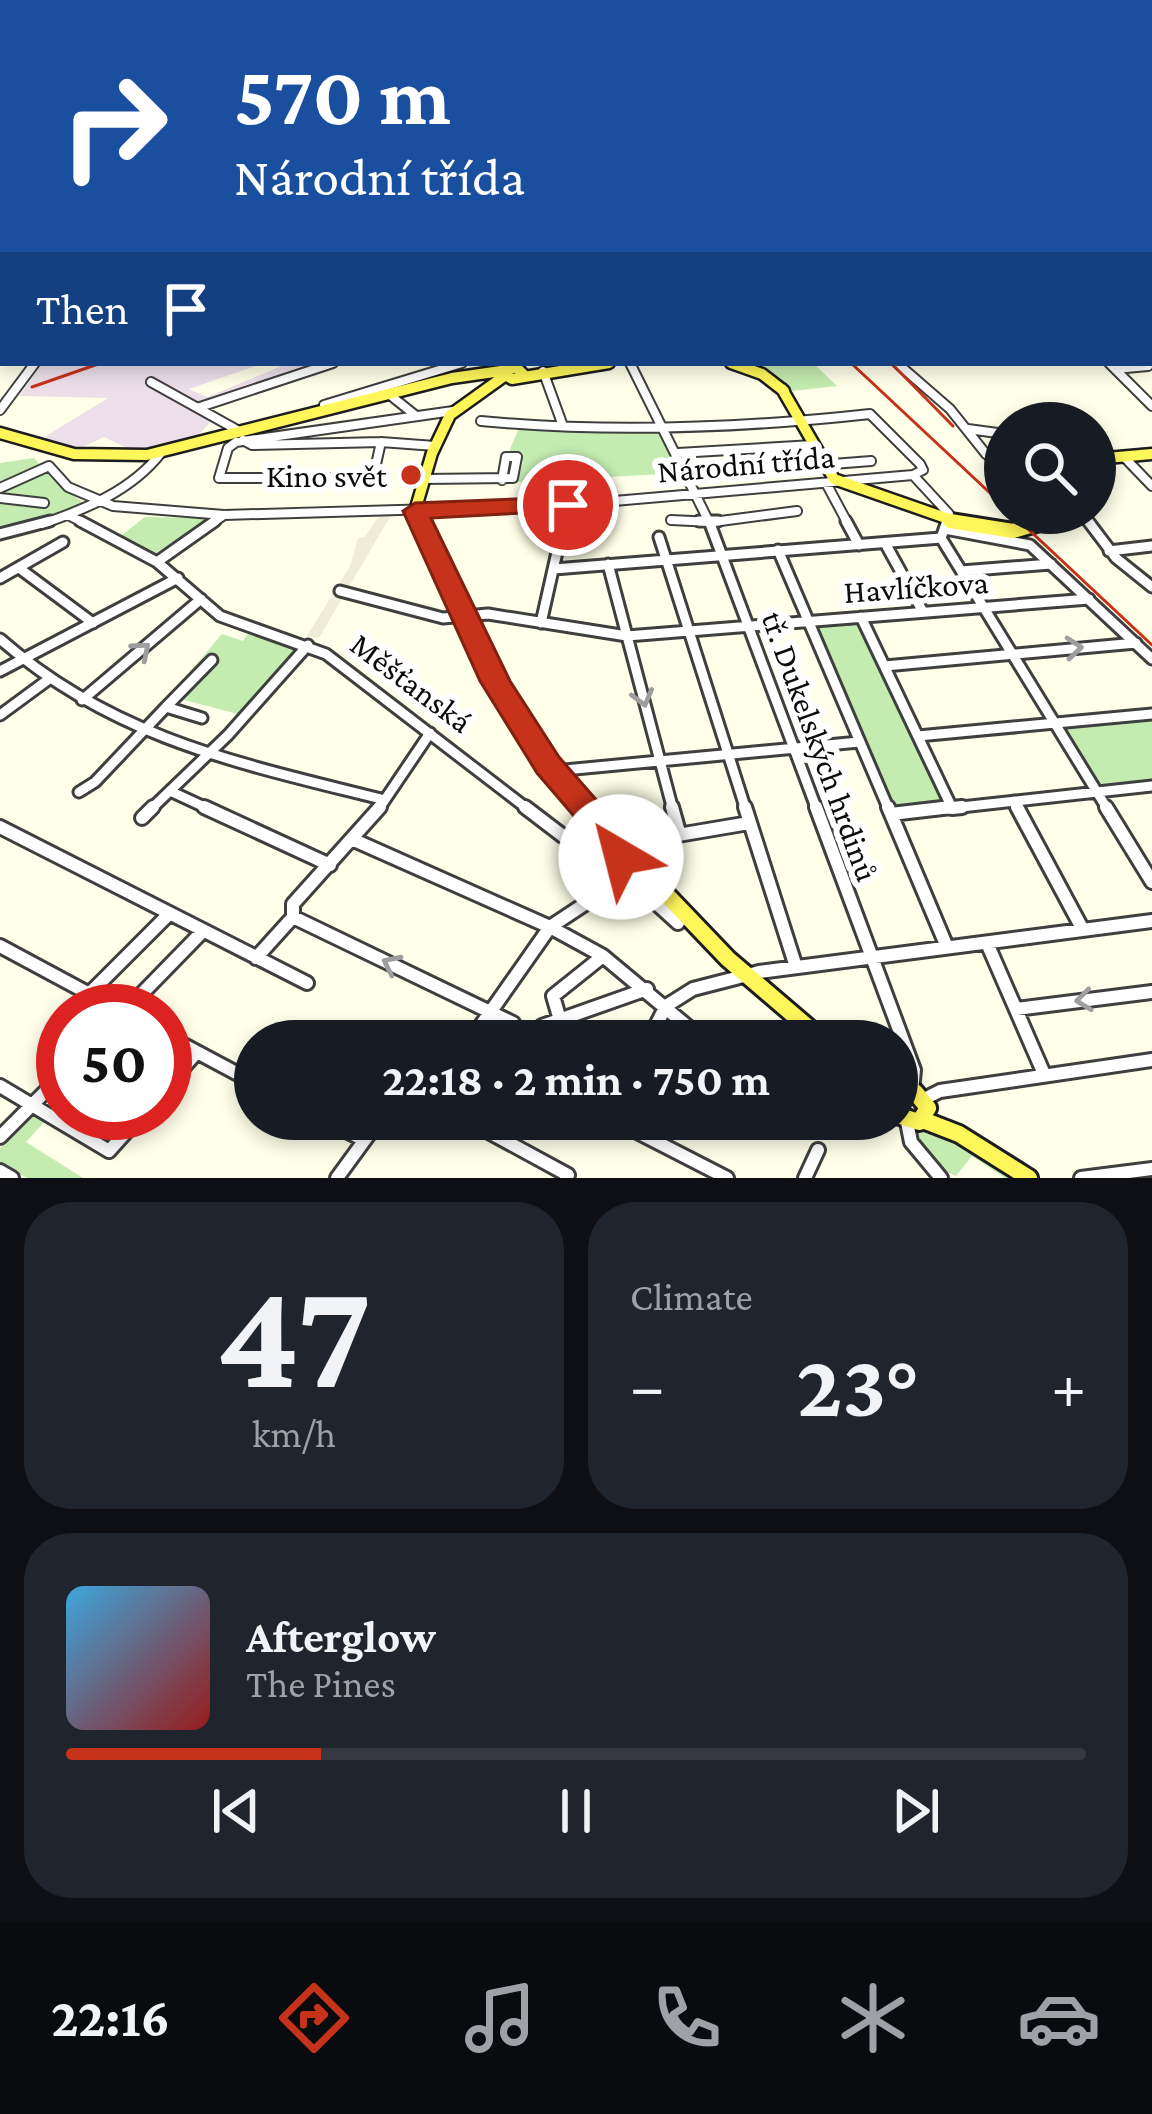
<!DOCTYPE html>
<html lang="en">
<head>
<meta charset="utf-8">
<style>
  body { margin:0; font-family:"Crimson Pro",serif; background:#20242c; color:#f1f3f6; height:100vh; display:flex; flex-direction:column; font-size:45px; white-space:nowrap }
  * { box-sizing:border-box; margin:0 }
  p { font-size:39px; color:#9ea1a6 }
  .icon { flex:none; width:66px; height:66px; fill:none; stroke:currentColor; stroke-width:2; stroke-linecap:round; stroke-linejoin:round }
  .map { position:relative; height:1178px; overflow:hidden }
  .panel { display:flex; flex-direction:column; gap:24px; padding:24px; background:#0d0f14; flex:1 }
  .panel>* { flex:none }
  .guide { position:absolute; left:0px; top:0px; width:1152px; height:366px; box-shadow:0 6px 18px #0003; background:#1a4fa0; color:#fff; overflow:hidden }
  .fabs { position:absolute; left:984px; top:402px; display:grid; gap:24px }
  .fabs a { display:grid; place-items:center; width:132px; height:132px; border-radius:50%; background:#171b24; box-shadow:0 6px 18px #0003; font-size:60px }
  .speed { position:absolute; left:36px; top:984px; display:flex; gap:24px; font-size:60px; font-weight:700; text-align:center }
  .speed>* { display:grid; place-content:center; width:156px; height:156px; border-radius:50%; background:#171b24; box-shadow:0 6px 18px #0003; line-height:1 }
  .speed .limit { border:18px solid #d22; background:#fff; color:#111 }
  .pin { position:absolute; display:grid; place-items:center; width:102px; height:102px; color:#fff; margin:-51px; border:6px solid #fff; border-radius:50%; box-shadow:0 3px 12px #0007 }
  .me { position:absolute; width:132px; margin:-66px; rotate:323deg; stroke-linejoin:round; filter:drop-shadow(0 0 9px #0008) }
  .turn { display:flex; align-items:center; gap:42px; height:252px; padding:0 36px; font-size:54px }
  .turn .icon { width:156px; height:156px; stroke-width:2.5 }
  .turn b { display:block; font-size:84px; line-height:102px }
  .then { display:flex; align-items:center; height:114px; padding:0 36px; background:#0003; gap:24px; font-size:45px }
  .big { font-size:90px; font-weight:700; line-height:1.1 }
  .panel .card { flex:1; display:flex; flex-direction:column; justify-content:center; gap:18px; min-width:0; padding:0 42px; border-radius:48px; background:#20242c }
  .panel .dial { align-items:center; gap:0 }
  .dial b { font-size:156px; line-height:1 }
  .song { display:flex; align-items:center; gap:36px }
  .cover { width:144px; height:144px; border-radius:18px; background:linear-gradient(135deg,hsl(200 70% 55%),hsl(0 70% 35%)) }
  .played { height:12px; border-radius:6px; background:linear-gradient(90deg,#c6331a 25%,#363941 25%) }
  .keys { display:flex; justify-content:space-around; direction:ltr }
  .heat { display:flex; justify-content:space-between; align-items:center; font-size:66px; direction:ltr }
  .panel .tiles { flex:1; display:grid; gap:24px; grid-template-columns:1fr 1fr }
  .card:last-child { grid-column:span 2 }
  .trip { position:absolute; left:234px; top:1020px; width:684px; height:120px; border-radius:60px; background:#171b24; box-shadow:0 6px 18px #0003; font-weight:700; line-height:120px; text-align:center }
  .dock { display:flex; height:192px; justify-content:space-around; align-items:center; background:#090b0e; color:#9ea1a6 }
  .dock .icon { width:84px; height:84px }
  .dock .selected { color:#c6331a }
  .dock b { font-size:54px; color:#f1f3f6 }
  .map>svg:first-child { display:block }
</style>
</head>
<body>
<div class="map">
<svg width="1152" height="1178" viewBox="0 0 1152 1178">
  <rect width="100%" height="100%" fill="#ffffea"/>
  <path fill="#ecdfea" d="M42 363H264L189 389 207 397 289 363H333L196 406 214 418 192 442 133 451 104 437 79 449 48 441 46 436 108 398 19 396Z"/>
  <path fill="#c4ecb1" d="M813 363 837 386 792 391 749 364Z
    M520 425H657L681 473 517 482 523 462 509 452Z
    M34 458 59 486 83 502 57 518 0 531V463Z
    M145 517 209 518 212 520 157 552V559L118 538Z
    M860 622 946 803 892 809 814 626Z
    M222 634 243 641 248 634 297 648 238 714 169 696Z
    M1152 720V781L1101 786 1064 727Z
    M32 1116 47 1119 26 1142 83 1178H27L0 1163V1148Z
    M925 1126 940 1129 1014 1178H1005L972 1156 956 1176C939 1169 921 1152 917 1133Z"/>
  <path fill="#efedd9" d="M380 514 391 515 319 638 307 636 350 566 358 538 365 537Z"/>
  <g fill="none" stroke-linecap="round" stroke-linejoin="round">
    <path stroke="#2c72d8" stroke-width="3" d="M747 0 753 3
      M1068 3 1100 0
      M0 199 3 203"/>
    <defs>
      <path id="minor-far4" d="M736 0 742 3"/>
      <path id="minor-far3" d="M0 216 3 220"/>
      <path id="minor-far2" d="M630 363 710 524
        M897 363 950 409 986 454 1005 468
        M1109 363 1152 406
        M1115 369 1148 366
        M543 371 563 426
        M151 382 239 431
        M385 391 415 415
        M324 405 462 363
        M200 407 333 363
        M0 410 35 363
        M481 421C609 433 743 428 870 414L920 464 923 470 913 475
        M968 429 1005 434
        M243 440 252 445 381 442
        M435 446 381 442 373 478H219L228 448 236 442 453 411
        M678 453 813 445
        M1124 457 1152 486
        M833 464 871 461
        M913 475 949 514 946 524
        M424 479 513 478 517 457
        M502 480 506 457H517
        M826 483 848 524
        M0 488 49 466 68 487 113 506 224 515 568 505 913 475
        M0 498 44 503
        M1082 513 1091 524
        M68 515 86 524
        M671 520 713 522 797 511
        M42 524C86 509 131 491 161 453
        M211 524 224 515
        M564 524 568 505"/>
      <path id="minor-far1" d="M80 521 157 562 220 616 326 654 529 810
        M699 521H718
        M709 521 817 810
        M846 521 859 545
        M947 521 941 538 1108 810
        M1088 521 1116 558 1152 587
        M945 529 1030 545 1152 659
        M0 534 50 521
        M659 537 746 810
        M885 543 923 612
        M778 550 889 810
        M1109 551 1152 546
        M157 562 215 521
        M608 564 673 810
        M19 568 93 623
        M554 569 941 538
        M961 571 1051 564
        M0 578 63 542
        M340 591 443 618 488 614 627 636 1089 599
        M861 617 952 808 933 810
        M541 623 564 521
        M0 639C114 739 242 764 385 800
        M885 666 1136 643
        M0 671 178 578
        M82 700 201 599
        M166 707 212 660
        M0 715 49 679
        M918 736 1152 714
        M554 771 859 742
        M170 791 211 810
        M79 792 95 782 166 707 202 718
        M1014 801 1019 810
        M952 808 1152 786
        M150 810 228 735 308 645
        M378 810 430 733"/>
      <path id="minor" d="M204 807 330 865
        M525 807 563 836 594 851
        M672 807 679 832
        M745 807 796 967
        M816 807 914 1070 912 1091
        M888 807 891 814 951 807
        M1017 807 1083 930
        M1106 807 1152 882
        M952 808 962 807
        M891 814 947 947
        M142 818 153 807
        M0 827 307 983
        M354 840 550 927 603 956 705 1041
        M619 845 749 823
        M618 882 634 883 678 923
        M293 917 513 1023 521 1041
        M293 917V904L380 807
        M987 943 1044 1074
        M0 946 121 1011
        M256 958 293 917
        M89 994 168 915
        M1016 1009 1152 992
        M125 1011 202 932
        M560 1020 553 996 603 956
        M542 1026 647 989
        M165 1035 255 1083
        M470 1041 550 927 618 882
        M648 1041 666 1006 693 989 759 972 1152 921
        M0 1086 109 1151 143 1113
        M165 1088 197 1052
        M924 1099 940 1091 1152 1060
        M323 1119 364 1140
        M465 1119 568 1175 566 1178
        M612 1119 727 1178
        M907 1122 911 1142 941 1178
        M0 1137 63 1074
        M0 1171 12 1178
        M337 1178 380 1119
        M805 1178 818 1150
        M1081 1178 1152 1169"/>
      <path id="major-far3" d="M833 0 841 3"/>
      <path id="major-far2" d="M731 363 762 374 784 391
        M524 375 516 367 500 372 512 379 609 363
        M782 389 834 479 963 524
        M0 433 74 454 147 455 452 378 501 371
        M1095 459 1152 454
        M421 524 415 511 432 453 450 415 503 377
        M1042 524 1059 513"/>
      <path id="major-far1" d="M420 521C468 624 513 722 585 810
        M950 521 1013 531 1047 521"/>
      <path id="major" d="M583 807 612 842
        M601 829 602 843
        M602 843 619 846 621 857 606 863 595 856Z
        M622 855 641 868 728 959 824 1041
        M897 1093 915 1092 928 1108 919 1122 897 1115
        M923 1120 959 1134 1029 1178"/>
    </defs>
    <use href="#minor-far4" stroke="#3f3f3f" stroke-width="8"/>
    <use href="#minor-far3" stroke="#3f3f3f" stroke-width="10"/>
    <use href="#minor-far2" stroke="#3f3f3f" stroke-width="12"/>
    <use href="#minor-far1" stroke="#3f3f3f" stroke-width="15"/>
    <use href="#minor" stroke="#3f3f3f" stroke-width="18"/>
    <use href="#major-far3" stroke="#1d1d1d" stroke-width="9"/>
    <use href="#major-far2" stroke="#1d1d1d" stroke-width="15"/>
    <use href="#major-far1" stroke="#1d1d1d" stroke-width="20"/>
    <use href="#major" stroke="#1d1d1d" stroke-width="22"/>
    <use href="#minor-far4" stroke="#fff" stroke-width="4.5"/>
    <use href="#minor-far3" stroke="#fff" stroke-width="6"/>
    <use href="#minor-far2" stroke="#fff" stroke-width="8"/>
    <use href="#minor-far1" stroke="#fff" stroke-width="9"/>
    <use href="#minor" stroke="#fff" stroke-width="12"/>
    <use href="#major-far3" stroke="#fff75a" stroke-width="6"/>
    <use href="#major-far2" stroke="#fff75a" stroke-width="10"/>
    <use href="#major-far1" stroke="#fff75a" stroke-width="14"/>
    <use href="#major" stroke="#fff75a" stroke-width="16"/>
    <path stroke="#c6331a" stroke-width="3" d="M851 363 1005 507
      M891 363 953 426
      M32 387 101 363
      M1011 513 1152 645"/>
  </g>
  <defs><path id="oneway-chevron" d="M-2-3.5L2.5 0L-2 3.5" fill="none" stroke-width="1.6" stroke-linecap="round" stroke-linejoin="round" transform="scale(3)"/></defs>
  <g stroke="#9e9e9e">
    <use href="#oneway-chevron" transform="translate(1074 648) rotate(-5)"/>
    <use href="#oneway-chevron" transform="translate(142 650) rotate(-41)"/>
    <use href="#oneway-chevron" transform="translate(643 698) rotate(75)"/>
    <use href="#oneway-chevron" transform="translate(391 964) rotate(-154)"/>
    <use href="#oneway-chevron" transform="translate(1084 1000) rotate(173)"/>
  </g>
  <path fill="#c6331a" stroke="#812111" stroke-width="3" d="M568 497 577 500 581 505 577 510 431 518 510 681 559 757 638 848 633 867 621 870 609 867 604 851 537 773 480 681 403 511 415 503Z"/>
  <circle fill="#c6331a" stroke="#fff" stroke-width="4.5" cx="411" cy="475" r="12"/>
  <g text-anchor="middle" stroke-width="12" stroke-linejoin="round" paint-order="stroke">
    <g font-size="33" fill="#0c0c0c" stroke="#fff">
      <text transform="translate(746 463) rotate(-5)" y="12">Národní třída</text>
      <text transform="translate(916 586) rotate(-4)" y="12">Havlíčkova</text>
      <text transform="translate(412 682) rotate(37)" y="12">Měšťanská</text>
      <text transform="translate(821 746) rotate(70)" y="12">tř. Dukelských hrdinů</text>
    </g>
    <g font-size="33" fill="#0c0c0c" stroke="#fff" text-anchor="end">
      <text x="387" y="487">Kino svět</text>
    </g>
  </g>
</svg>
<div class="fabs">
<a><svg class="icon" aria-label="search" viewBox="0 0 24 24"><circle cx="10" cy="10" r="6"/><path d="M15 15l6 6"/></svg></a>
</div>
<div class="speed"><div class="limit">50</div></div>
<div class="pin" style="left:568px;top:505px;background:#d93025"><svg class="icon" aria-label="arrive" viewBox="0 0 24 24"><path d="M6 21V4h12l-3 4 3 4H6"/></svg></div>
<svg class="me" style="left:621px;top:857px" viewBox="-20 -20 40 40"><circle r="19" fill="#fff"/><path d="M0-13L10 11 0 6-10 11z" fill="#c6331a"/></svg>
<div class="trip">22:18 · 2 min · 750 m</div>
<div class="guide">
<div class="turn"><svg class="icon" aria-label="right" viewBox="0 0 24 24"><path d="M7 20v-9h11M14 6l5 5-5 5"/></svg><div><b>570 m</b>Národní třída</div></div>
<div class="then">Then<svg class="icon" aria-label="arrive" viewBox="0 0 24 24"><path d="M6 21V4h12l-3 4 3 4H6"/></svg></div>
</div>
</div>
<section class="panel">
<div class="tiles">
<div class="card dial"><b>47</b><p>km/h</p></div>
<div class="card"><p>Climate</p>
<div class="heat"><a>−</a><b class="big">23°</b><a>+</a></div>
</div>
<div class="card">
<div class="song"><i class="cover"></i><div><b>Afterglow</b><p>The Pines</p></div></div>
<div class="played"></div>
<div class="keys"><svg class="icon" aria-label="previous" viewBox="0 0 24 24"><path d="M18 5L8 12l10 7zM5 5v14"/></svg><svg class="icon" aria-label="pause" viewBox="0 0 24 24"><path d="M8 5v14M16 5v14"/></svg><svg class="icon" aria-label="next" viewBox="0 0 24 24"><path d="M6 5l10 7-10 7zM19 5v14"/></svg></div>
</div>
</div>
</section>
<nav class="dock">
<b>22:16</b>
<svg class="icon selected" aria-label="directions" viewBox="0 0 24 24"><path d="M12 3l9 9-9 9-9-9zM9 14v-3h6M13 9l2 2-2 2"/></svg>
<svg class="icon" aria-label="music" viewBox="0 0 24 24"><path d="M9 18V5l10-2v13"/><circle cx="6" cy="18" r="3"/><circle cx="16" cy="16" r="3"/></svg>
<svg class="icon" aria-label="phone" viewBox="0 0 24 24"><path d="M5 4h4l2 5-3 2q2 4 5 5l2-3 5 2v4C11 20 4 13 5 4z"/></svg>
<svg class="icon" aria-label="climate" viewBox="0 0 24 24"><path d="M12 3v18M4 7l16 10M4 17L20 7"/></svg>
<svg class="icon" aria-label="car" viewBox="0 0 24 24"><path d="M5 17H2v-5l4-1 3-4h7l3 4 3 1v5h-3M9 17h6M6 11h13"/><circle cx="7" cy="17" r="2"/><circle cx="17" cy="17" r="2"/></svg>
</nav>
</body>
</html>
